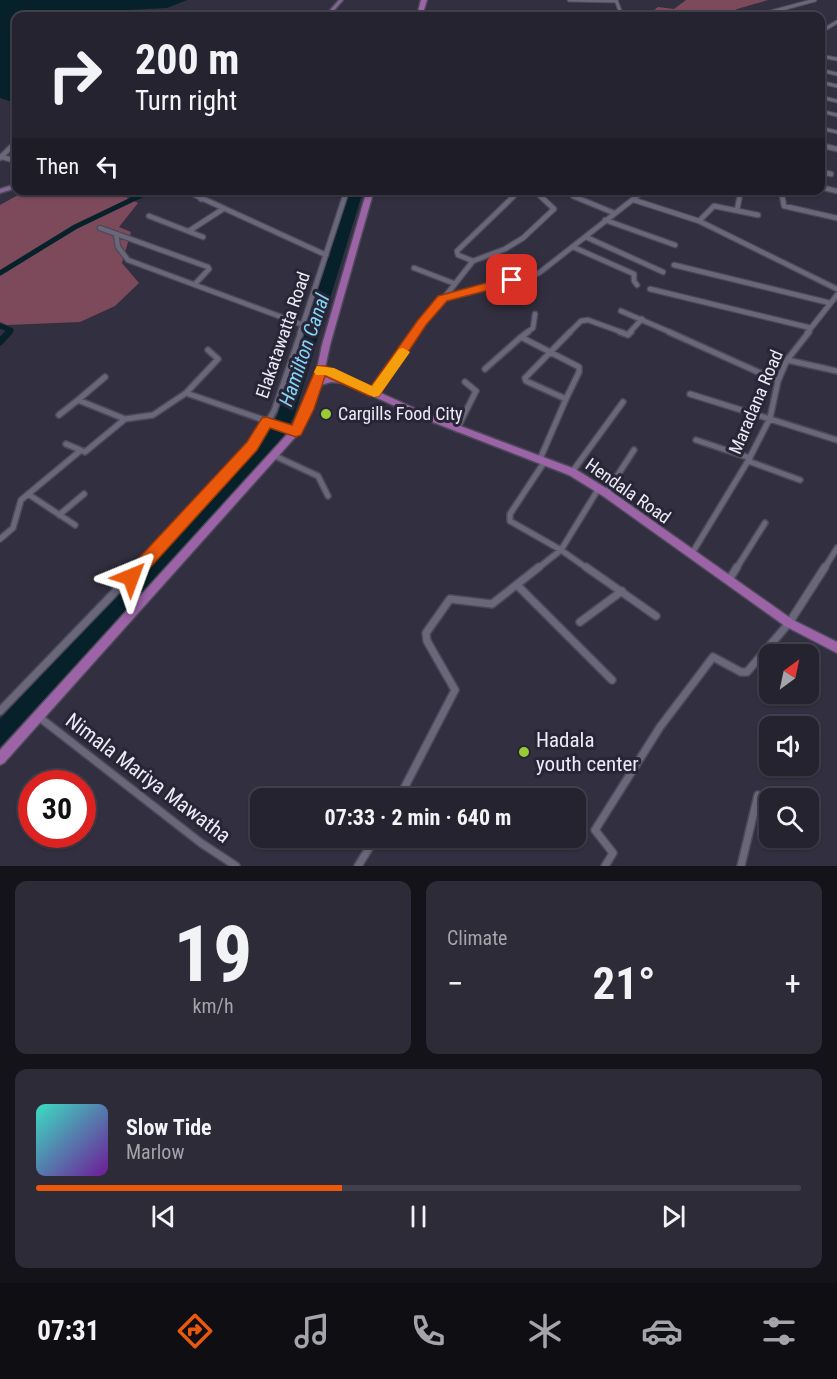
<!DOCTYPE html>
<html lang="en">
<head>
<meta charset="utf-8">
<style>
  body { margin:0; font-family:"Roboto Condensed",sans-serif; background:#2e2b38; color:#f1f3f6; height:100vh; display:flex; flex-direction:column; font-size:22px; white-space:nowrap }
  * { box-sizing:border-box; margin:0 }
  p { font-size:20px; color:#a4a4ab }
  .icon { flex:none; width:33px; height:33px; fill:none; stroke:currentColor; stroke-width:2; stroke-linecap:round; stroke-linejoin:round }
  .map { position:relative; height:866px; overflow:hidden }
  .side { display:flex; flex-direction:column; gap:15px; padding:15px; background:#15131a; flex:1 }
  .side>* { flex:none }
  .banner { position:absolute; left:12px; top:12px; width:813px; height:183px; border-radius:12px; box-shadow:0 2px 4px #0004,0 0 0 2px #42404c; background:#262330; color:#f1f3f6; overflow:hidden }
  .needle { width:39px; rotate:33deg }
  .buttons { position:absolute; left:759px; top:644px; display:grid; gap:12px }
  .buttons a { display:grid; place-items:center; width:60px; height:60px; border-radius:12px; background:#262330; box-shadow:0 2px 4px #0004,0 0 0 2px #42404c; font-size:30px }
  .speed { position:absolute; left:18px; top:770px; display:flex; gap:12px; font-size:30px; font-weight:700; text-align:center }
  .speed>* { display:grid; place-content:center; width:78px; height:78px; border-radius:50%; background:#262330; box-shadow:0 2px 4px #0004,0 0 0 2px #42404c; line-height:1 }
  .speed .limit { border:9px solid #d22; background:#fff; color:#111 }
  .pin { position:absolute; display:grid; place-items:center; width:51px; height:51px; color:#fff; margin:-26px; border-radius:12px; box-shadow:0 3px 9px #0006 }
  .me { position:absolute; width:66px; margin:-33px; rotate:44deg; stroke-linejoin:round; filter:drop-shadow(0 0 4px #0008) }
  .turn { display:flex; align-items:center; gap:21px; height:126px; padding:0 24px; font-size:27px }
  .turn .icon { width:78px; height:78px; stroke-width:2.5 }
  .turn b { display:block; font-size:42px; line-height:51px }
  .then { display:flex; align-items:center; height:57px; padding:0 24px; background:#0003; gap:12px; font-size:22px }
  .big { font-size:45px; font-weight:700; line-height:1.1 }
  .side .card { flex:1; display:flex; flex-direction:column; justify-content:center; gap:9px; min-width:0; padding:0 21px; border-radius:12px; background:#2e2b38 }
  .side .dial { align-items:center; gap:0 }
  .dial b { font-size:78px; line-height:1 }
  .song { display:flex; align-items:center; gap:18px }
  .cover { width:72px; height:72px; border-radius:9px; background:linear-gradient(135deg,hsl(170 70% 55%),hsl(280 70% 35%)) }
  .played { height:6px; border-radius:3px; background:linear-gradient(90deg,#ea580c 40%,#42404c 40%) }
  .keys { display:flex; justify-content:space-around; direction:ltr }
  .heat { display:flex; justify-content:space-between; align-items:center; font-size:33px; direction:ltr }
  .side .tiles { flex:1; display:grid; gap:15px; grid-template-columns:1fr 1fr }
  .card:last-child { grid-column:span 2 }
  .trip { position:absolute; left:250px; top:788px; width:336px; height:60px; border-radius:12px; background:#262330; box-shadow:0 2px 4px #0004,0 0 0 2px #42404c; font-weight:700; line-height:60px; text-align:center }
  .menu { display:flex; height:96px; justify-content:space-around; align-items:center; background:#0f0e13; color:#a4a4ab }
  .menu .icon { width:42px; height:42px }
  .menu .on { color:#ea580c }
  .menu b { font-size:27px; color:#f1f3f6 }
  .map>svg:first-child { display:block }
</style>
</head>
<body>
<div class="map">
<svg width="837" height="866" viewBox="0 0 837 866">
  <rect width="100%" height="100%" fill="#322f40"/>
  <path fill="#7d4a5c" d="M686 0H768L737 9 728 16H647L658 7 674 9Z
    M27 190 118 191V193L138 203 119 227 131 232 122 263 139 283 115 306 80 322 7 325 0 322V205Z"/>
  <path fill="#07212a" d="M0 0H187L167 8 127 10V13L134 16H16V103L0 98Z
    M350 191H363L294 416 278 447 0 747V719L214 492 271 427 277 416Z"/>
  <g fill="none" stroke-linecap="round" stroke-linejoin="round">
    <path stroke="#07212a" stroke-width="5" d="M0 273 75 227 152 190
      M0 326 11 330 8 333"/>
    <path stroke="#07212a" stroke-width="7" d="M0 342 9 332"/>
    <defs>
      <path id="street-far3" d="M569 0 616 1
        M616 0 622 16
        M756 16 815 0
        M820 32 837 22
        M820 56 837 59
        M820 70 837 74
        M820 82 837 86
        M820 97 837 101
        M820 111 837 115
        M820 128 837 132
        M820 145 831 148
        M10 148 16 142"/>
      <path id="street-far2" d="M824 146 837 149
        M2 157 16 161
        M0 158 12 146
        M820 172 831 174
        M820 187 837 191
        M184 190 326 255
        M572 190 573 196 614 213
        M781 190 784 206 837 218
        M201 199 207 190
        M634 200 699 221 837 289
        M737 210 741 190
        M149 216 203 237
        M605 220 675 245
        M699 221 714 206 758 215
        M100 228 208 267 209 269 195 284
        M189 231 223 209
        M116 234 118 247 128 260 303 325
        M586 237 663 272
        M573 247 634 274V281L637 285
        M473 261 458 255 457 251 516 194 510 190
        M674 265 830 303
        M414 268 453 283
        M650 289 811 328
        M443 299 473 261 505 249 523 238 554 209 534 190
        M621 311 672 333
        M300 333 347 190
        M415 333 443 299 539 273 645 190
        M526 333 533 328 535 314
        M569 333 581 321 588 320 624 333
        M629 333 642 319
        M807 333 837 295"/>
      <path id="street-far1" d="M620 332 628 335 631 332
        M669 332 778 381
        M521 337 528 332
        M787 360 837 371
        M485 369 521 337 579 367V372L566 399
        M374 392 416 332
        M186 393 218 359 208 350
        M690 394 837 440
        M78 400 105 377
        M59 415 78 400 125 419
        M457 429 476 391 465 382
        M696 440 750 458
        M66 444 85 452 125 419 153 415 186 393 296 431
        M275 456 318 476 328 496
        M540 459 566 399 526 381 525 378 570 332
        M545 461 510 514V521L561 550 588 569
        M748 461 800 480
        M572 472 623 402
        M606 493 634 450
        M28 494 75 525
        M59 515 84 494
        M0 539 13 528 21 500 80 451
        M691 555 748 461 770 418 778 381 787 360 809 332
        M138 569 257 440 274 411 301 332
        M537 569 561 550 599 488
        M736 569 765 523
        M824 569 837 548"/>
      <path id="street" d="M586 567 656 616
        M729 580 737 567
        M517 585 612 680
        M580 622 622 591
        M0 711 139 567
        M39 717 201 843 236 866
        M399 798 455 690 427 641 426 633 450 599 492 604 539 567
        M358 866 376 837
        M605 866 613 853 595 830 660 727 713 657 741 672H747L789 623 825 567
        M741 866 758 795"/>
      <path id="secondary" d="M339 0H343L329 16H325Z
        M16 184V188L0 193V189Z"/>
      <path id="primary" d="M421 0H427L422 16H417Z
        M367 190H374L330 345 325 368 423 412 575 469 609 490 793 620 837 642V653L785 626 603 496 569 475 417 416 344 383 331 382 321 385 299 433 4 763 0 765V750L292 429 314 383 322 345Z"/>
    </defs>
    <use href="#street-far3" stroke="#4c4a58" stroke-width="5"/>
    <use href="#street-far2" stroke="#4c4a58" stroke-width="7"/>
    <use href="#street-far1" stroke="#4c4a58" stroke-width="8"/>
    <use href="#street" stroke="#4c4a58" stroke-width="10"/>
    <use href="#secondary" stroke="#4c4a58" stroke-width="3"/>
    <use href="#primary" stroke="#4c4a58" stroke-width="3"/>
    <use href="#street-far3" stroke="#6a677b" stroke-width="3"/>
    <use href="#street-far2" stroke="#6a677b" stroke-width="4.5"/>
    <use href="#street-far1" stroke="#6a677b" stroke-width="5"/>
    <use href="#street" stroke="#6a677b" stroke-width="7"/>
    <use href="#secondary" fill="#836591" fill-rule="evenodd"/>
    <use href="#primary" fill="#9c63a7" fill-rule="evenodd"/>
  </g>
  <path fill="#ea580c" stroke="#983908" stroke-width="1.5" d="M512 276 516 277V283L447 301 426 325 379 396H369L325 376 314 409 301 435 296 437 270 428 257 450 137 582 131 584 126 582 124 577 126 572 247 442 262 418 266 417 292 425 317 366H326L371 386 418 320 438 296Z"/>
  <path fill="#f59e0b" d="M403 348 410 352 408 355 379 396 374 397 326 375H316L314 372 317 366 334 368 372 386 399 349Z"/>
  <g fill="#99cb35" stroke="#282536" stroke-width="2">
    <circle cx="326" cy="414" r="6"/>
    <circle cx="524" cy="752" r="6"/>
  </g>
  <g text-anchor="middle" stroke-width="6" stroke-linejoin="round" paint-order="stroke">
    <g font-size="18" fill="#eceaf6" stroke="#282536">
      <text transform="translate(283 335) rotate(-71)" y="6">Elakatawatta Road</text>
      <text transform="translate(756 402) rotate(-67)" y="6">Maradana Road</text>
      <text transform="translate(628 491) rotate(35)" y="6">Hendala Road</text>
    </g>
    <g font-size="18" fill="#eceaf6" stroke="#282536" text-anchor="start">
      <text x="338" y="420">Cargills Food City</text>
    </g>
    <g font-size="20" font-style="italic" fill="#81d6f8" stroke="#282536">
      <text transform="translate(304 350) rotate(-71)" y="7">Hamilton Canal</text>
    </g>
    <g font-size="21" fill="#eceaf6" stroke="#282536" text-anchor="start">
      <text x="536" y="747">Hadala<tspan x="536" dy="24">youth center</tspan></text>
    </g>
    <g font-size="21" fill="#eceaf6" stroke="#282536">
      <text transform="translate(148 778) rotate(37)" y="7">Nimala Mariya Mawatha</text>
    </g>
  </g>
</svg>
<div class="buttons">
<a><svg class="needle" viewBox="-14 -14 28 28"><path d="M0-13l5 13h-10z" fill="#e53935"/><path d="M0 13l5-13h-10z" fill="#a4a4ab"/></svg></a>
<a><svg class="icon" aria-label="sound" viewBox="0 0 24 24"><path d="M4 9h4l5-4v14l-5-4H4zM17 9q2 3 0 6"/></svg></a>
<a><svg class="icon" aria-label="search" viewBox="0 0 24 24"><circle cx="10" cy="10" r="6"/><path d="M15 15l6 6"/></svg></a>
</div>
<div class="speed"><div class="limit">30</div></div>
<div class="pin" style="left:512px;top:280px;background:#d93025"><svg class="icon" aria-label="arrive" viewBox="0 0 24 24"><path d="M6 21V4h12l-3 4 3 4H6"/></svg></div>
<svg class="me" style="left:131px;top:577px" viewBox="-20 -20 40 40"><path d="M0-17L14 15 0 8-14 15z" fill="#ea580c" stroke="#fff" stroke-width="4"/></svg>
<div class="trip">07:33 · 2 min · 640 m</div>
<div class="banner">
<div class="turn"><svg class="icon" aria-label="right" viewBox="0 0 24 24"><path d="M7 20v-9h11M14 6l5 5-5 5"/></svg><div><b>200 m</b>Turn right</div></div>
<div class="then">Then<svg class="icon" aria-label="left" viewBox="0 0 24 24"><path d="M17 20v-9H6M10 6l-5 5 5 5"/></svg></div>
</div>
</div>
<section class="side">
<div class="tiles">
<div class="card dial"><b>19</b><p>km/h</p></div>
<div class="card"><p>Climate</p>
<div class="heat"><a>−</a><b class="big">21°</b><a>+</a></div>
</div>
<div class="card">
<div class="song"><i class="cover"></i><div><b>Slow Tide</b><p>Marlow</p></div></div>
<div class="played"></div>
<div class="keys"><svg class="icon" aria-label="previous" viewBox="0 0 24 24"><path d="M18 5L8 12l10 7zM5 5v14"/></svg><svg class="icon" aria-label="pause" viewBox="0 0 24 24"><path d="M8 5v14M16 5v14"/></svg><svg class="icon" aria-label="next" viewBox="0 0 24 24"><path d="M6 5l10 7-10 7zM19 5v14"/></svg></div>
</div>
</div>
</section>
<nav class="menu">
<b>07:31</b>
<svg class="icon on" aria-label="directions" viewBox="0 0 24 24"><path d="M12 3l9 9-9 9-9-9zM9 14v-3h6M13 9l2 2-2 2"/></svg>
<svg class="icon" aria-label="music" viewBox="0 0 24 24"><path d="M9 18V5l10-2v13"/><circle cx="6" cy="18" r="3"/><circle cx="16" cy="16" r="3"/></svg>
<svg class="icon" aria-label="phone" viewBox="0 0 24 24"><path d="M5 4h4l2 5-3 2q2 4 5 5l2-3 5 2v4C11 20 4 13 5 4z"/></svg>
<svg class="icon" aria-label="climate" viewBox="0 0 24 24"><path d="M12 3v18M4 7l16 10M4 17L20 7"/></svg>
<svg class="icon" aria-label="car" viewBox="0 0 24 24"><path d="M5 17H2v-5l4-1 3-4h7l3 4 3 1v5h-3M9 17h6M6 11h13"/><circle cx="7" cy="17" r="2"/><circle cx="17" cy="17" r="2"/></svg>
<svg class="icon" aria-label="filters" viewBox="0 0 24 24"><path d="M4 7h16M4 17h16"/><circle cx="9" cy="7" r="2"/><circle cx="15" cy="17" r="2"/></svg>
</nav>
</body>
</html>
